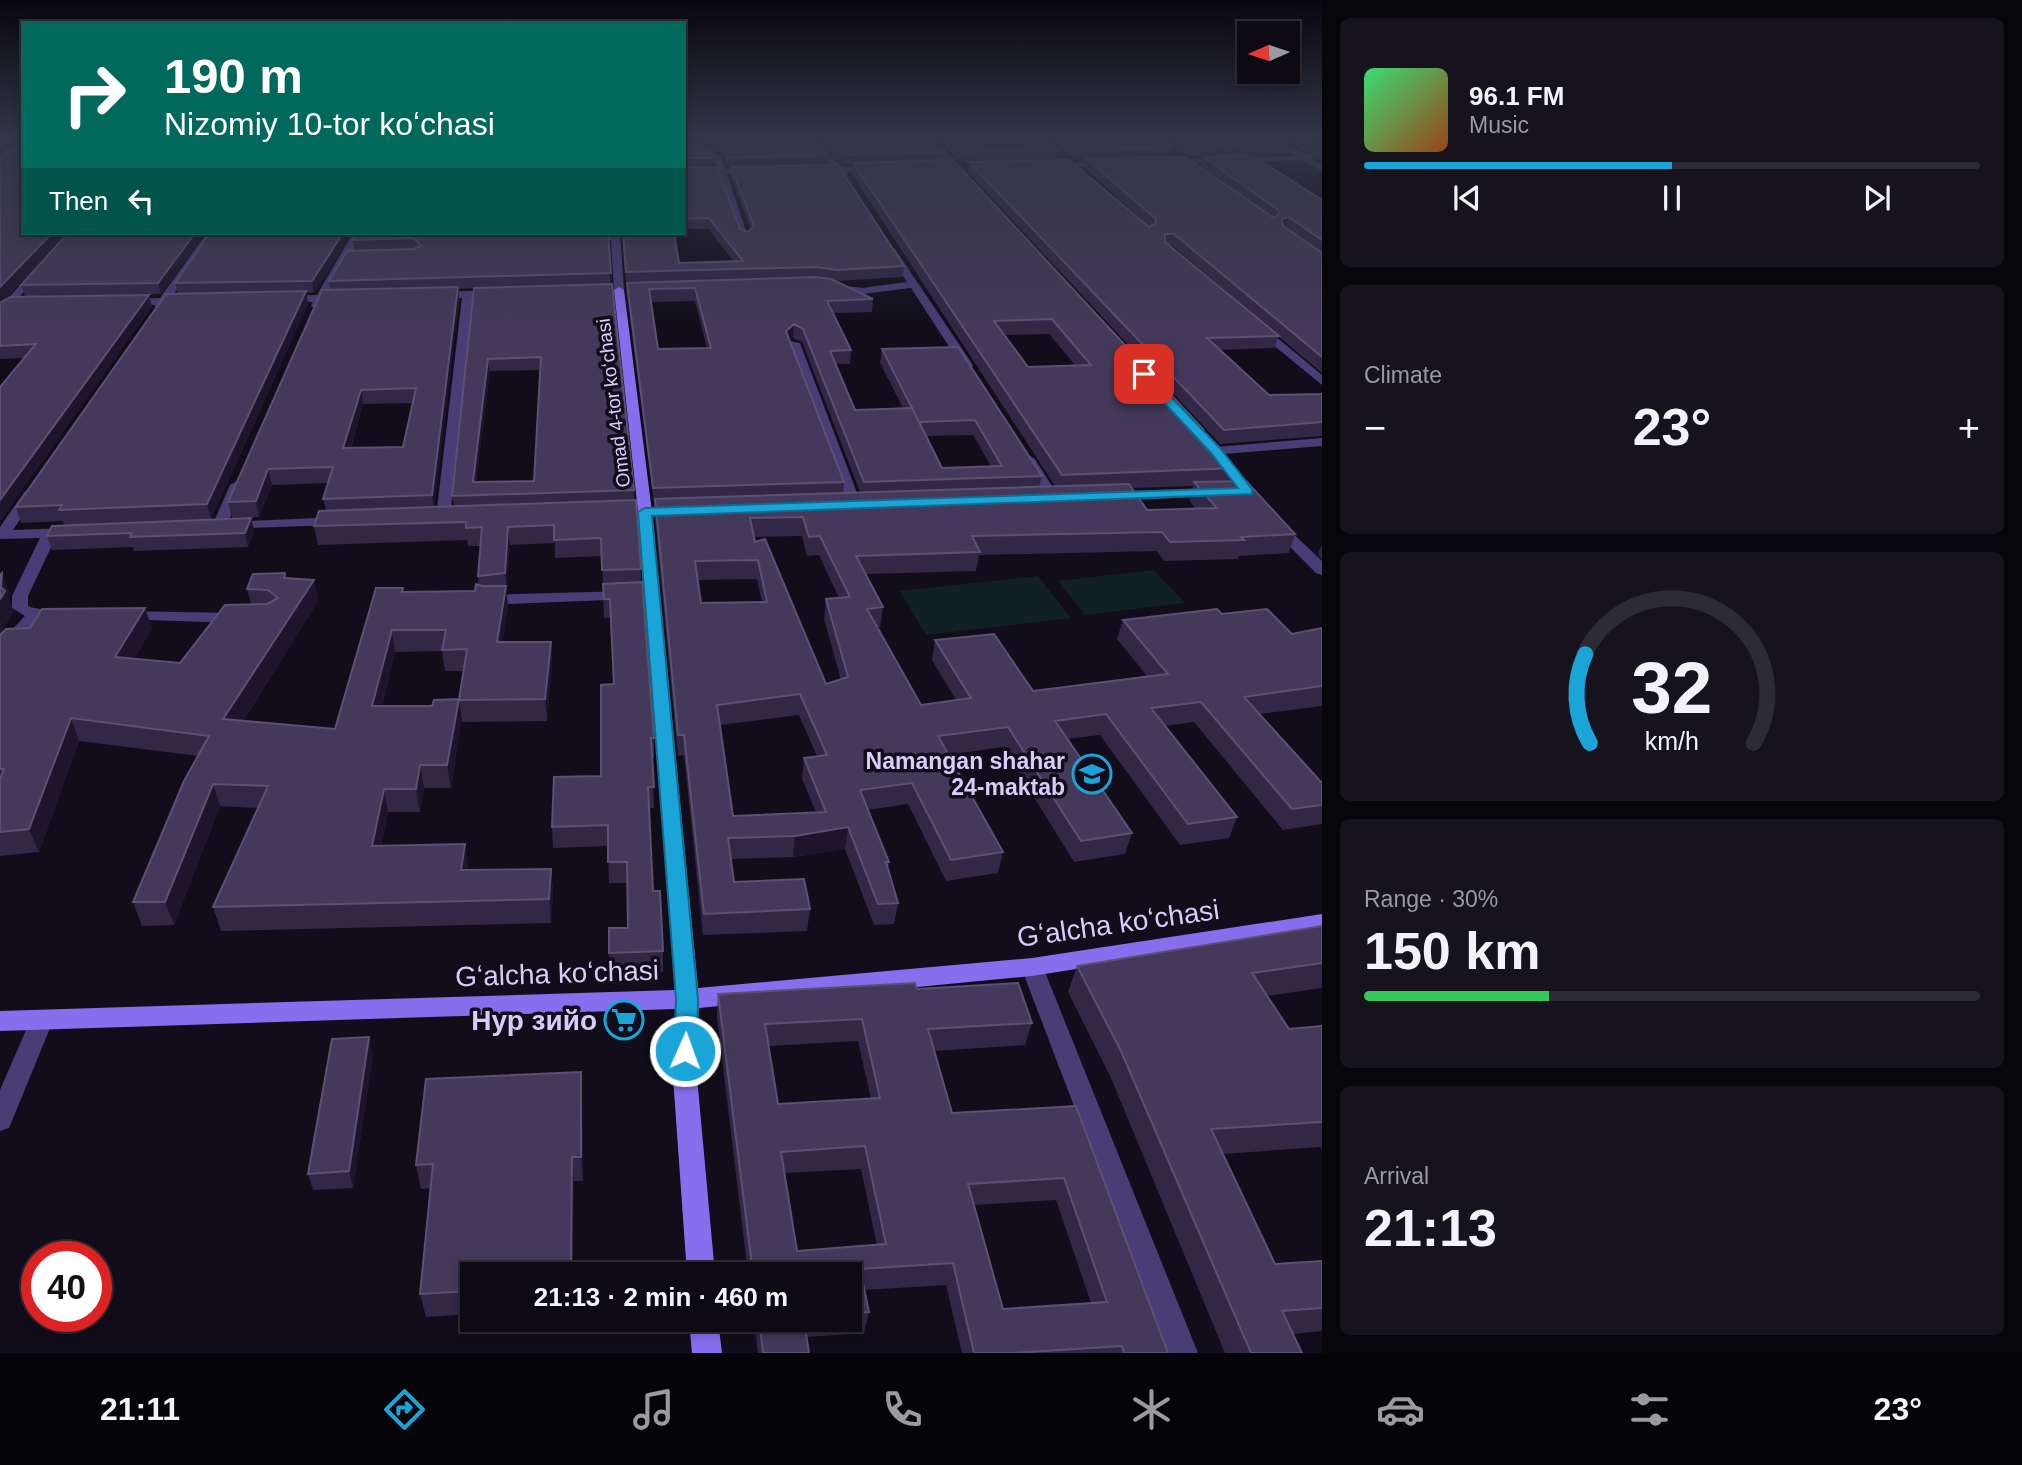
<!DOCTYPE html>
<html lang="en">
<head>
<meta charset="utf-8">
<style>
  body { margin:0; font-family:Arial,sans-serif; background:#16131d; color:#f1f3f6; height:100vh; display:flex; flex-direction:column; font-size:26px; white-space:nowrap }
  * { box-sizing:border-box; margin:0 }
  p { font-size:23px; color:#9a9aa0 }
  .icon { flex:none; width:38px; height:38px; fill:none; stroke:currentColor; stroke-width:2; stroke-linecap:round; stroke-linejoin:round }
  .map { position:relative; flex:1; overflow:hidden }
  .side { display:flex; flex-direction:column; gap:18px; padding:18px; background:#07060b; width:700px }
  .side>* { flex:none }
  .guide { position:absolute; left:21px; top:21px; width:665px; height:214px; border-radius:0px; box-shadow:0 4px 10px #0003,0 0 0 2px #2d2b34; background:#00695c; color:#fff; overflow:hidden }
  .needle { width:46px; rotate:267deg }
  .fabs { position:absolute; left:1237px; top:21px; display:grid; gap:14px }
  .fabs a { display:grid; place-items:center; width:63px; height:63px; border-radius:0px; background:#0d0a14; box-shadow:0 4px 10px #0003,0 0 0 2px #2d2b34; font-size:35px }
  .speed { position:absolute; left:21px; top:1241px; display:flex; gap:14px; font-size:35px; font-weight:700; text-align:center }
  .speed>* { display:grid; place-content:center; width:91px; height:91px; border-radius:50%; background:#0d0a14; box-shadow:0 4px 10px #0003,0 0 0 2px #2d2b34; line-height:1 }
  .speed .limit { border:10px solid #d22; background:#fff; color:#111 }
  .pin { position:absolute; display:grid; place-items:center; width:60px; height:60px; color:#fff; margin:-30px; border-radius:14px; box-shadow:0 4px 10px #0006 }
  .me { position:absolute; width:77px; margin:-38px; rotate:2deg; stroke-linejoin:round; filter:drop-shadow(0 0 5px #0008) }
  .turn { display:flex; align-items:center; gap:24px; height:147px; padding:0 28px; font-size:32px }
  .turn .icon { width:91px; height:91px; stroke-width:2.5 }
  .turn b { display:block; font-size:49px; line-height:60px }
  .then { display:flex; align-items:center; height:66px; padding:0 28px; background:#0003; gap:14px; font-size:26px }
  .big { font-size:52px; font-weight:700; line-height:1.1 }
  .side .tile { flex:1; display:flex; flex-direction:column; justify-content:center; gap:10px; min-width:0; padding:0 24px; border-radius:10px; background:#16131d }
  .side .dial { align-items:center; gap:0 }
  .dial svg { height:182px; overflow:visible; fill:none; stroke:#2d2b34; stroke-width:7; stroke-linecap:round; text-anchor:middle }
  .dial text { fill:#f1f3f6; stroke:none }
  .song { display:flex; align-items:center; gap:21px }
  .cover { width:84px; height:84px; border-radius:10px; background:linear-gradient(135deg,hsl(140 70% 55%),hsl(20 70% 35%)) }
  .played { height:7px; border-radius:4px; background:linear-gradient(90deg,#1aa4d7 50%,#2d2b34 50%) }
  .keys { display:flex; justify-content:space-around; direction:ltr }
  .heat { display:flex; justify-content:space-between; align-items:center; font-size:38px; direction:ltr }
  .charge { height:10px; border-radius:5px; background:linear-gradient(90deg,#34c759 30%,#2d2b34 0) }
  .trip { position:absolute; left:460px; top:1262px; width:402px; height:70px; border-radius:0px; background:#0d0a14; box-shadow:0 4px 10px #0003,0 0 0 2px #2d2b34; font-weight:700; line-height:70px; text-align:center }
  .tabs { display:flex; height:112px; justify-content:space-around; align-items:center; background:#050408; color:#9a9aa0 }
  .tabs .icon { width:49px; height:49px }
  .tabs .active { color:#1aa4d7 }
  .tabs b { font-size:32px; color:#f1f3f6 }
  main { display:flex; flex:1; min-height:0 }
  .map>svg:first-child { display:block }
</style>
</head>
<body>
<main>
<div class="map">
<svg width="1322" height="1353" viewBox="0 0 1322 1353">
  <rect width="100%" height="100%" fill="#110d1a"/>
  <path fill="#112123" d="M1154 570 1185 603 1085 615 1058 581Z
    M1038 576 1071 618 926 635 900 591Z"/>
  <g fill="none" stroke-linecap="round" stroke-linejoin="round">
    <path fill="#483d74" fill-rule="evenodd" d="M795 135C815 135 829 154 842 167H876L880 169 847 172 848 174 844 177 837 172H817V168L833 167Z
      M924 135H932L967 175V179H961Z
      M1264 135H1274L1304 154 1322 151V155L1310 158 1322 165V171L1302 160 1169 164 1165 162 1169 160 1296 156Z
      M684 140 720 155 726 169H753L757 171 727 174 749 240 741 238 719 174 684 175V170H717L713 158 684 145Z
      M1113 162 1110 166 1050 167 1046 165 1050 163Z
      M207 233H217L171 298 190 299V303L166 305 159 310 155 309V305L122 304V300L126 299 160 298Z
      M353 233H363L328 295 347 296V300L324 302 316 309 311 306 313 302 279 301V297L283 296 317 295Z
      M620 233 624 290 619 293 614 290 611 240H587L582 237 587 234Z
      M892 248 895 249 973 365 971 368H963L911 288 862 294 827 287 832 284 862 288 907 282 887 251Z
      M34 270 43 272 0 317V307Z
      M468 291H497L502 294 497 297 473 298 450 517 443 521 436 517 462 298H437L432 295 437 292Z
      M1254 325H1262L1322 375V385L1254 329Z
      M790 341 800 343 862 506 860 509 855 510 848 506 788 343Z
      M1322 438V446L1225 454 1261 499 1254 503 1249 502 1208 451 1215 447Z
      M1028 455 1035 459 1061 500 1059 503H1049L1047 500 1021 459Z
      M237 481 244 485 228 522 338 517 345 521 338 525 214 529 212 526 230 485Z
      M1213 489 1218 490V496L1115 501 1108 497 1115 493Z
      M30 490 37 494 13 530 72 528 79 532 72 536 56 537 28 596V606C41 612 59 606 69 615L61 620H39L6 656 0 657V642L25 616 12 608V596L40 538 0 539V527L25 491Z
      M1277 522 1282 523 1322 561V575L1316 573 1272 529 1270 526Z
      M627 591 635 596 633 599 484 605 476 600 484 595Z
      M124 611 236 613 244 618 236 623 118 619 116 616 118 613Z
      M1032 958 1040 961 1043 967 1198 1353H1168L1021 967 1024 961Z
      M41 1011 49 1014 53 1021 9 1128 0 1131V1090L33 1014Z"/>
    <path fill="#876eed" fill-rule="evenodd" d="M619 287 624 290 652 512 698 988 1032 958 1322 914V930L1032 976 699 1008 697 1077 715 1274H687L673 1077 675 1009 0 1031V1011L675 990 638 512 614 290Z
      M689 1320H718L722 1353H692Z"/>
  </g>
  <path fill="#332746" fill-rule="evenodd" d="M0 135 23 233H66L1 303 25 296 21 285 205 233 161 294 132 295H149L152 307 25 358 0 359Z
    M684 135H803L827 155 826 165 904 266 903 277 835 281 873 299 872 312 833 313 851 350 850 364H836L855 410 903 408 880 363 882 349 958 347 1042 476 1039 487 1055 486 852 174 853 164H844L809 135H930L945 152 944 160 1203 429 1202 433 1235 468 1230 481 1295 534 1289 553 1239 556 1238 559 1164 561 1157 551 979 555 976 571 866 574 883 607 880 627H877L921 705 956 700 932 660 935 640 1033 691 1147 676 1117 639 1123 620 1222 614 1292 634 1322 628V706L1260 714 1322 783V824L1283 830 1194 722 1165 726 1237 817 1229 838 1180 845 1100 735 1067 739 1132 833 1125 854 1074 862 1003 747 948 755 1003 852 998 873 946 881 908 804 868 810 889 862 888 868 898 903 894 924 874 925 845 849 793 857 731 859 734 882 810 909 807 931 703 935 684 755 678 756 655 517V503H654L627 295 622 233H674L679 263 734 262 709 229H684ZM694 143 721 153 728 167H731V177L751 230 748 232 740 229 713 167 714 158ZM695 301 707 348 658 349 651 302ZM1049 334 1075 365 1028 367 1004 335ZM793 338 802 342 860 492 843 493 844 482 790 340ZM973 435 991 466 942 468 926 436ZM1193 486 1189 500 1195 508 1147 510 1132 488ZM802 536 807 556 819 555 839 598 826 599 824 619 841 680 826 684 755 542 754 537ZM757 579 762 602 701 603 698 580ZM799 715 817 756 804 758 802 779 816 812 733 816 720 725Z
    M936 135H1041L1058 150 1056 159 959 161Z
    M1046 135H1155L1171 147 1168 157 1109 158 1238 194 1201 166 1203 157 1322 200V373L1278 336 1275 348 1220 350 1269 395 1322 394V436L1220 444 968 172 969 162 1150 227 1085 168 1087 159H1073ZM1169 245H1172L1260 320Z
    M1158 135H1277L1290 144 1288 154 1187 156Z
    M1279 135H1322V162L1317 159 1320 149 1305 151Z
    M210 233H352L314 292 306 293 308 304 211 519 251 518 254 531 248 547 134 551 133 547 52 550 47 536 64 525 63 521 21 523 16 507 178 294 175 283Z
    M608 233 611 284 634 490 654 738V758H652L654 808H649L653 891 663 951V972L610 974 609 953 628 928 627 883H609L608 846 553 848 552 827 601 776 613 684 610 618H604L602 556 555 558V543L510 545 506 592 508 607 502 642H551L552 663 547 721 462 722 459 700 464 671H445L442 651 395 652 382 706 461 722 451 788H424L420 812H388L381 846 465 844 468 870 551 869 553 892 551 923 221 931 213 907 258 808 220 806 174 925 142 926 133 902 198 756 79 741 39 852 0 856V635L30 628 145 608 152 629 134 659 180 663 251 604 247 589 285 573 287 578 314 580 318 601 243 721 335 729 404 592 475 591 478 585V576L481 546H468L467 540 318 545 314 526 326 510 323 499 328 483 272 485 259 517 232 518 228 502 330 290 329 281 355 251 353 240ZM474 288 452 496 454 506 434 507 459 300 458 289ZM540 370 534 481 476 482 490 371ZM413 403 403 447 351 448 363 404Z
    M1322 544V560L1318 554Z
    M1322 926V988L1267 996 1289 1029 1322 1026V1150L1320 1147 1223 1154 1275 1264 1322 1261V1331L1293 1334 1302 1353H1225L1111 1078 1068 992 1077 966Z
    M917 989 1032 1023 1025 1045 934 1051 952 1113 1076 1106 1168 1353H962L946 1285 864 1290 869 1312 864 1333 807 1337 809 1353H758L754 1320H850V1274H748L717 1017 718 994ZM858 1041 871 1099 778 1104 769 1046ZM861 1169 877 1245 797 1251 785 1173ZM1056 1200 1091 1303 1003 1309 974 1205Z
    M373 1054 353 1188 313 1190 308 1174Z
    M581 1072 582 1096 583 1181H574L472 1274V1314L426 1317 420 1294 430 1188 421 1189 416 1165Z"/>
  <path fill="#1e152d" d="M17 135H21L23 143 0 158V146Z
    M1322 140V149L1305 151 1307 142Z
    M1289 217 1285 228 1279 229 1282 219Z
    M52 233H66L0 303V287Z
    M195 233H205L161 294 158 283Z
    M343 233H352L314 292 312 281Z
    M458 287 459 300 434 510 432 495Z
    M306 291 308 304 211 519 207 504Z
    M149 295 152 307 0 522V500Z
    M794 324 793 338 786 344V331Z
    M488 359 490 371 474 496 473 482Z
    M361 390 363 404 346 464 343 448Z
    M268 469 272 485 259 517 256 501Z
    M251 518 254 531 248 547 245 533Z
    M508 527 510 545 507 592 505 573Z
    M2 573 10 594V602L14 612 0 634V599Z
    M314 580 318 601 230 741 223 719Z
    M506 586 508 607 499 664 497 642Z
    M145 608 152 629 122 679 115 657Z
    M392 630 395 652 376 729 372 706Z
    M551 642 552 663 547 721 545 699Z
    M459 699 461 722 451 788 447 765Z
    M71 718 79 741 39 852 29 829Z
    M420 765 424 788 420 812 416 789Z
    M213 784 220 806 174 925 165 902Z
    M384 789 388 812 376 869 372 846Z
    M848 827 845 849 793 857 795 836Z
    M465 844 468 867 465 894 461 870Z
    M551 869 553 892 551 923 549 899Z
    M369 1037 373 1054 353 1188 349 1171Z
    M581 1072 582 1096 583 1181 581 1157Z
    M572 1157 574 1181 573 1274H571Z"/>
  <path fill="#44395a" stroke="#5c5073" stroke-width="2" fill-rule="evenodd" d="M0 135H17L0 146Z
    M21 135H23V233H52L0 287V156L22 144Z
    M699 135H803L827 155 728 158 721 143Z
    M821 135H930L945 152 845 155Z
    M945 135H1041L1058 150 961 152Z
    M1058 135H1155L1171 147 1075 150Z
    M1173 135H1277L1290 144 1189 147Z
    M1297 135H1322V140L1307 142Z
    M684 139 711 150 714 158H684Z
    M1251 155 1322 200V240L1289 217 1282 219 1283 226 1322 253V357L1174 234H1165V242L1279 336 1207 338 1269 395 1322 394V422L1224 430 969 162 1069 160 1149 227 1156 223V219L1087 159 1185 157 1274 218 1280 213 1277 209 1203 157Z
    M953 160 1203 429H1198L1235 468 1062 475 853 163ZM1052 319 1091 365 1028 367 994 321Z
    M838 165 904 266 837 270 816 267 626 272 623 233H674L679 263 743 261 709 218 684 219V167L717 168 740 229 748 232 754 226 731 167Z
    M68 233H195L158 283 21 285Z
    M210 233H343L312 281 175 283Z
    M358 233H608L611 273 329 281 347 251 414 249 421 245 414 238 353 240Z
    M816 277 831 279 873 299 827 301 851 350 830 351 855 410 912 408 942 468 1002 466 975 420 919 422 882 349 958 347 1042 476 864 482 803 329 794 324 786 331 844 482 653 488 627 283ZM695 288 711 348 658 349 649 289Z
    M612 284 634 490 452 496 474 288ZM541 357 534 481 473 482 488 359Z
    M458 287 432 495 323 499 333 467 268 469 256 501 228 502 322 290ZM416 388 403 447 343 448 361 390Z
    M306 291 207 504 59 510 62 505 16 507 166 294Z
    M149 295 0 500V387L36 344 0 346V303L10 297Z
    M1246 481 1295 534 1241 537 1244 540 1170 542 1162 532 972 536 980 552 856 556 883 607 867 609 921 705 971 698 935 640 994 634 1033 691 1168 674 1123 620 1217 609 1222 614 1267 609 1292 634 1322 628V686L1244 697 1322 783V805L1292 809 1201 702 1151 708 1237 817 1188 824 1106 714 1055 721 1132 833 1081 841 1008 727 938 736 1003 852 951 860 912 783 860 790 889 862H886L898 903 878 904 848 827 795 836 728 838 734 882 804 879 810 909 704 914 684 735H678L655 499 1129 484 1147 510 1217 508 1194 482ZM803 517 809 537 820 536 850 597 826 599 848 677 826 684 765 539 755 542 750 518ZM758 560 767 602 701 603 695 561ZM800 694 827 755 804 758 826 812 733 816 717 705Z
    M636 500 641 569 602 570 601 538 554 540V525L508 527 505 573 478 576 482 527 466 528V522L314 526 319 511Z
    M251 518 245 533 130 537 132 533 47 536 52 526Z
    M2 573 1 587 5 591 0 599V575Z
    M285 573 284 578 314 580 223 719 335 729 376 588H403L402 592 475 591 476 584 482 586H506L497 642H551L545 699 459 700 467 649 442 650 446 630H392L372 706H432L434 700 459 699 447 765H420L416 789H384L372 846 465 844 461 870 551 869 549 899 213 907 268 786 213 784 165 902H133L184 781 209 736 71 718 29 829 0 832V779L4 769H0V635L6 629 30 628 42 609 145 608 115 657 180 663 225 605 267 604 278 598 268 590 247 589 253 574Z
    M642 582 654 738H651L654 787H648L653 891H660L663 951 609 953V928H628L627 862H608V825L552 827 554 777 601 776V685L614 684 610 599H604L603 584Z
    M1322 926V963L1252 973 1289 1029 1322 1026V1122L1211 1129 1275 1264 1322 1261V1308L1282 1311 1302 1353H1251L1121 1051 1077 966Z
    M915 983 917 989 1018 983 1032 1023 928 1029 952 1113 1076 1106 1168 1353H1124L1122 1346 1014 1353H974L953 1263 860 1269 869 1312 850 1313V1274H753L718 994ZM862 1019 880 1098 778 1104 765 1024ZM865 1146 886 1244 797 1251 781 1152ZM1064 1178 1107 1302 1003 1309 968 1184Z
    M369 1037 349 1171 308 1174 332 1039Z
    M581 1072V1157H572L571 1274H472V1291L420 1294 433 1164 416 1165 426 1079Z
    M759 1320H804L809 1353H763Z"/>
  <linearGradient id="sky" x2="0" y2="1"><stop stop-color="#09070e"/><stop offset="0.42" stop-color="#323549"/><stop offset="1" stop-color="#323549" stop-opacity="0"/></linearGradient>
  <rect width="1322" height="325" fill="url(#sky)"/>
  <path fill="#1aa4d7" stroke="#116b8c" stroke-width="2" d="M1140 372H1147L1220 448 1252 489V494L652 516 698 999 697 1051 693 1058 685 1061 678 1058 674 1051 676 999 638 512 645 508 1238 488 1211 453 1140 377Z"/>
  <defs>
    <symbol id="school-ring" viewBox="-11 -11 22 22"><circle r="9.5" fill="#110d1a" stroke="#1aa4d7" stroke-width="1.5"/><path d="M0-5L7-2L0 1L-7-2ZM-4 1L0 2.5L4 1V4Q0 6-4 4Z" fill="#1aa4d7"/></symbol>
    <symbol id="supermarket-ring" viewBox="-11 -11 22 22"><circle r="9.5" fill="#110d1a" stroke="#1aa4d7" stroke-width="1.5"/><path d="M-6-5.5h2.5l.6 2H6L4.5 2H-2.5L-4.4-4H-6ZM-1.5 3.2a1.3 1.3 0 1 0 .1 0ZM3 3.2a1.3 1.3 0 1 0 .1 0Z" fill="#1aa4d7"/></symbol>
  </defs>
  <g fill-rule="evenodd">
    <use href="#school-ring" x="1070" y="752" width="44" height="44"/>
    <use href="#supermarket-ring" x="602" y="998" width="44" height="44"/>
  </g>
  <g text-anchor="middle" stroke-width="7" stroke-linejoin="round" paint-order="stroke">
    <g font-size="19" fill="#d9ccf9" stroke="#110d1a">
      <text transform="translate(613 403) rotate(-97)" y="7">Omad 4-tor koʻchasi</text>
    </g>
    <g font-size="23" font-weight="bold" fill="#d9ccf9" stroke="#110d1a" text-anchor="end">
      <text x="1065" y="769">Namangan shahar<tspan x="1065" dy="26">24-maktab</tspan></text>
    </g>
    <g font-size="28" fill="#d9ccf9" stroke="#110d1a">
      <text transform="translate(1118 923) rotate(-8)" y="10">Gʻalcha koʻchasi</text>
      <text transform="translate(557 973) rotate(-2)" y="10">Gʻalcha koʻchasi</text>
    </g>
    <g font-size="28" font-weight="bold" fill="#d9ccf9" stroke="#110d1a" text-anchor="end">
      <text x="597" y="1030">Нур зийо</text>
    </g>
  </g>
</svg>
<div class="fabs">
<a><svg class="needle" viewBox="-14 -14 28 28"><path d="M0-13l5 13h-10z" fill="#e53935"/><path d="M0 13l5-13h-10z" fill="#9a9aa0"/></svg></a>
</div>
<div class="speed"><div class="limit">40</div></div>
<div class="pin" style="left:1144px;top:374px;background:#d93025"><svg class="icon" aria-label="arrive" viewBox="0 0 24 24"><path d="M6 21V4h12l-3 4 3 4H6"/></svg></div>
<svg class="me" style="left:685px;top:1051px" viewBox="-20 -20 40 40"><circle r="17" fill="#1aa4d7" stroke="#fff" stroke-width="3"/><path d="M0-11L8 9 0 5-8 9z" fill="#fff"/></svg>
<div class="trip">21:13 · 2 min · 460 m</div>
<div class="guide">
<div class="turn"><svg class="icon" aria-label="right" viewBox="0 0 24 24"><path d="M7 20v-9h11M14 6l5 5-5 5"/></svg><div><b>190 m</b>Nizomiy 10-tor koʻchasi</div></div>
<div class="then">Then<svg class="icon" aria-label="left" viewBox="0 0 24 24"><path d="M17 20v-9H6M10 6l-5 5 5 5"/></svg></div>
</div>
</div>
<section class="side">
<div class="tile">
<div class="song"><i class="cover"></i><div><b>96.1 FM</b><p>Music</p></div></div>
<div class="played"></div>
<div class="keys"><svg class="icon" aria-label="previous" viewBox="0 0 24 24"><path d="M18 5L8 12l10 7zM5 5v14"/></svg><svg class="icon" aria-label="pause" viewBox="0 0 24 24"><path d="M8 5v14M16 5v14"/></svg><svg class="icon" aria-label="next" viewBox="0 0 24 24"><path d="M6 5l10 7-10 7zM19 5v14"/></svg></div>
</div>
<div class="tile"><p>Climate</p>
<div class="heat"><a>−</a><b class="big">23°</b><a>+</a></div>
</div>
<div class="tile dial"><svg viewBox="0 0 100 80">
<path d="M14 69A42 42 0 1 1 86 69"/>
<path d="M14 69A42 42 0 0 1 12 30" stroke="#1aa4d7"/>
<text x="50" y="56" font-size="32" font-weight="700">32</text>
<text x="50" y="72" font-size="11">km/h</text>
</svg></div>
<div class="tile"><p>Range · 30%</p><b class="big">150 km</b><div class="charge"></div></div>
<div class="tile"><p>Arrival</p><b class="big">21:13</b></div>
</section>
</main>
<nav class="tabs">
<b>21:11</b>
<svg class="icon active" aria-label="directions" viewBox="0 0 24 24"><path d="M12 3l9 9-9 9-9-9zM9 14v-3h6M13 9l2 2-2 2"/></svg>
<svg class="icon" aria-label="music" viewBox="0 0 24 24"><path d="M9 18V5l10-2v13"/><circle cx="6" cy="18" r="3"/><circle cx="16" cy="16" r="3"/></svg>
<svg class="icon" aria-label="phone" viewBox="0 0 24 24"><path d="M5 4h4l2 5-3 2q2 4 5 5l2-3 5 2v4C11 20 4 13 5 4z"/></svg>
<svg class="icon" aria-label="climate" viewBox="0 0 24 24"><path d="M12 3v18M4 7l16 10M4 17L20 7"/></svg>
<svg class="icon" aria-label="car" viewBox="0 0 24 24"><path d="M5 17H2v-5l4-1 3-4h7l3 4 3 1v5h-3M9 17h6M6 11h13"/><circle cx="7" cy="17" r="2"/><circle cx="17" cy="17" r="2"/></svg>
<svg class="icon" aria-label="filters" viewBox="0 0 24 24"><path d="M4 7h16M4 17h16"/><circle cx="9" cy="7" r="2"/><circle cx="15" cy="17" r="2"/></svg>
<b>23°</b>
</nav>
</body>
</html>
